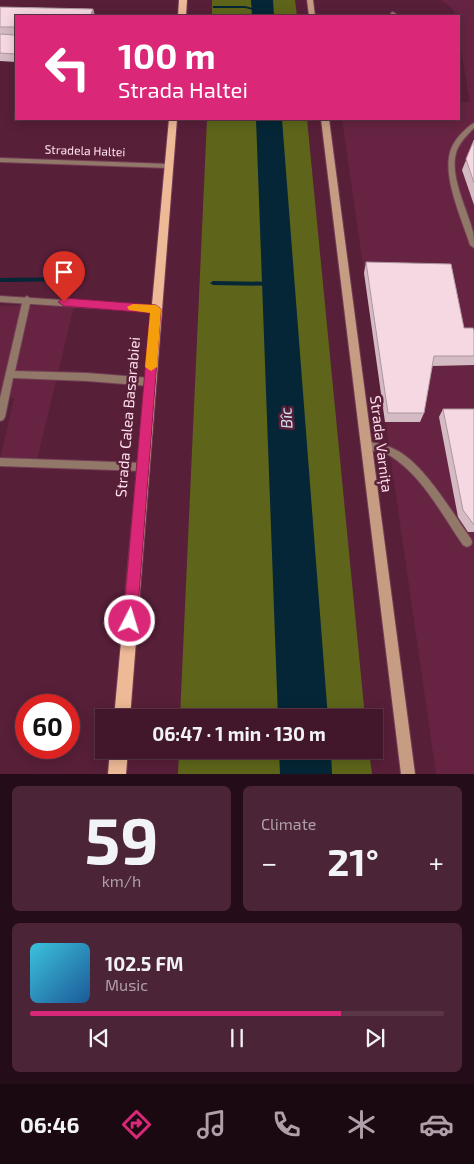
<!DOCTYPE html>
<html lang="en">
<head>
<meta charset="utf-8">
<style>
  body { margin:0; font-family:"Exo 2",sans-serif; background:#4c2437; color:#f1f3f6; height:100vh; display:flex; flex-direction:column; font-size:19px; white-space:nowrap }
  * { box-sizing:border-box; margin:0 }
  p { font-size:16px; color:#ae9fa9 }
  .icon { flex:none; width:28px; height:28px; fill:none; stroke:currentColor; stroke-width:2; stroke-linecap:round; stroke-linejoin:round }
  .map { position:relative; height:774px; overflow:hidden }
  .sheet { display:flex; flex-direction:column; gap:12px; padding:12px; background:#240d18; flex:1 }
  .sheet>* { flex:none }
  .guide { position:absolute; left:15px; top:15px; width:445px; height:105px; border-radius:0px; box-shadow:0 2px 12px #0003,0 0 0 1px #5a3647; background:#db2777; color:#fff; overflow:hidden }
  .speed { position:absolute; left:15px; top:694px; display:flex; gap:10px; font-size:25px; font-weight:700; text-align:center }
  .speed>* { display:grid; place-content:center; width:65px; height:65px; border-radius:50%; background:#42172b; box-shadow:0 2px 12px #0003,0 0 0 1px #5a3647; line-height:1 }
  .speed .limit { border:8px solid #d22; background:#fff; color:#111 }
  .pin { position:absolute; display:grid; place-items:center; width:42px; height:42px; color:#fff; margin:-51px -21px; border-radius:50% 50% 50% 0; rotate:-45deg; box-shadow:0 0 5px #0007 }
  .pin .icon { rotate:45deg }
  .me { position:absolute; width:55px; margin:-28px; rotate:5deg; stroke-linejoin:round; filter:drop-shadow(0 0 4px #0008) }
  .turn { display:flex; align-items:center; gap:18px; height:105px; padding:0 20px; font-size:22px }
  .turn .icon { width:65px; height:65px; stroke-width:2.5 }
  .turn b { display:block; font-size:35px; line-height:42px }
  .big { font-size:38px; font-weight:700; line-height:1.1 }
  .sheet .tile { flex:1; display:flex; flex-direction:column; justify-content:center; gap:8px; min-width:0; padding:0 18px; border-radius:8px; background:#4c2437 }
  .sheet .dial { align-items:center; gap:0 }
  .dial b { font-size:65px; line-height:1 }
  .song { display:flex; align-items:center; gap:15px }
  .cover { width:60px; height:60px; border-radius:8px; background:linear-gradient(135deg,hsl(190 70% 55%),hsl(210 70% 35%)) }
  .played { height:5px; border-radius:2px; background:linear-gradient(90deg,#db2777 75%,#5a3647 75%) }
  .keys { display:flex; justify-content:space-around; direction:ltr }
  .heat { display:flex; justify-content:space-between; align-items:center; font-size:28px; direction:ltr }
  .sheet .tiles { flex:1; display:grid; gap:12px; grid-template-columns:1fr 1fr }
  .tile:last-child { grid-column:span 2 }
  .trip { position:absolute; left:95px; top:709px; width:288px; height:50px; border-radius:0px; background:#42172b; box-shadow:0 2px 12px #0003,0 0 0 1px #5a3647; font-weight:700; line-height:50px; text-align:center }
  .menu { display:flex; height:80px; justify-content:space-around; align-items:center; background:#1a0911; color:#ae9fa9 }
  .menu .icon { width:35px; height:35px }
  .menu .selected { color:#db2777 }
  .menu b { font-size:22px; color:#f1f3f6 }
  .map>svg:first-child { display:block }
</style>
</head>
<body>
<div class="map">
<svg width="474" height="774" viewBox="0 0 474 774">
  <rect width="100%" height="100%" fill="#581f39"/>
  <path fill="#662442" d="M441 0H474V774H436L342 119H459V102H470L459 38V16H455L454 10Z
    M0 306H74L37 460H0L14 398 0 397Z"/>
  <path fill="#5e651a" d="M212 0H295L297 16H212Z
    M207 119H307L365 717H180Z
    M179 750H369L372 774H178Z"/>
  <g fill="none" stroke-linecap="round" stroke-linejoin="round">
    <path fill="#052636" fill-rule="evenodd" d="M213 6H245L264 11 262 12 245 8H213Z
      M79 277 82 279 79 281 0 282V278Z
      M213 281 279 282 282 284 279 286 213 285 210 283Z"/>
    <path fill="#052636" fill-rule="evenodd" d="M251 0H273L274 16H252Z
      M256 119H282L328 718H278Z
      M279 750H331L332 774H280Z"/>
    <defs>
      <path id="lane" d="M393 12 396 14 395 16H390L391 13Z
        M474 123V128C467 135 461 141 457 150 448 174 467 208 473 232 474 237 474 243 474 248L470 245C462 220 445 183 449 157 450 149 454 142 459 136 464 131 468 126 474 123Z
        M27 296 31 299 15 371 87 373 150 378 153 379 154 382 153 385 150 386 87 381 13 378 5 417 3 420 0 421V398L23 299Z
        M366 441C375 443 384 444 392 448 423 461 451 511 471 539L472 542 471 545 467 547 463 545C442 515 422 475 389 455 381 451 371 451 363 448L361 445 363 442Z
        M0 458 143 463 146 464 148 467 146 470 143 471 0 466Z"/>
      <path id="street" d="M0 158 169 164 173 166 169 168 0 162Z
        M0 296 156 306 161 309 156 312 0 302Z"/>
      <path id="secondary" d="M307 0H313L315 16H309Z
        M321 119H329L415 774H401Z"/>
      <path id="primary" d="M179 0H187L186 16H178Z
        M169 119H177L130 718H114Z
        M110 750H128L126 774H108Z"/>
    </defs>
    <use href="#lane" stroke="#733e55" stroke-width="2"/>
    <use href="#street" stroke="#733e55" stroke-width="2"/>
    <use href="#secondary" stroke="#733e55" stroke-width="2"/>
    <use href="#primary" stroke="#733e55" stroke-width="2"/>
    <use href="#lane" fill="#927868" fill-rule="evenodd"/>
    <use href="#street" fill="#927868" fill-rule="evenodd"/>
    <use href="#secondary" fill="#c69d82" fill-rule="evenodd"/>
    <use href="#primary" fill="#eeb996" fill-rule="evenodd"/>
  </g>
  <path fill="#d4bac2" d="M0 7 93 9 95 16H16V62L0 61Z
    M474 140V205L462 170Z
    M366 262 464 328 474 331V365L432 366 424 413 420 422H385L364 273Z
    M443 409H474V532H468L458 517 439 417Z"/>
  <path fill="#ac979e" d="M93 9 95 16H90Z"/>
  <path fill="#f6d8e2" stroke="#ac979e" d="M0 7 93 9 90 16H16V54L0 53V34L14 35 16 33 14 27H0Z
    M474 140V183L466 159Z
    M366 262 451 264 464 328H473L474 331V356H434L424 413H388Z
    M443 409H474V525L463 510Z"/>
  <path fill="#db2777" stroke="#8e194d" d="M64 298 156 305 161 309 137 621 135 626 130 628 125 626 123 621 150 313 64 306 58 302Z"/>
  <path fill="#f59e0b" d="M133 304 156 305 161 309 157 367 151 371 145 367 150 313 129 310 127 307Z"/>
  <g text-anchor="middle" stroke-width="5" stroke-linejoin="round" paint-order="stroke">
    <g font-size="12" fill="#ffe0eb" stroke="#581f39">
      <text transform="translate(85 151) rotate(2)" y="4">Stradela Haltei</text>
    </g>
    <g font-size="15" fill="#ffe0eb" stroke="#581f39">
      <text transform="translate(128 417) rotate(-85)" y="5">Strada Calea Basarabiei</text>
      <text transform="translate(381 444) rotate(83)" y="5">Strada Varnița</text>
    </g>
    <g font-size="16" font-style="italic" fill="#cde3f1" stroke="#581f39">
      <text transform="translate(286 418) rotate(-93)" y="6">Bîc</text>
    </g>
  </g>
</svg>
<div class="speed"><div class="limit">60</div></div>
<div class="pin" style="left:64px;top:302px;background:#d93025"><svg class="icon" aria-label="arrive" viewBox="0 0 24 24"><path d="M6 21V4h12l-3 4 3 4H6"/></svg></div>
<svg class="me" style="left:130px;top:621px" viewBox="-20 -20 40 40"><circle r="17" fill="#db2777" stroke="#fff" stroke-width="3"/><path d="M0-11L8 9 0 5-8 9z" fill="#fff"/></svg>
<div class="trip">06:47 · 1 min · 130 m</div>
<div class="guide">
<div class="turn"><svg class="icon" aria-label="left" viewBox="0 0 24 24"><path d="M17 20v-9H6M10 6l-5 5 5 5"/></svg><div><b>100 m</b>Strada Haltei</div></div>
</div>
</div>
<section class="sheet">
<div class="tiles">
<div class="tile dial"><b>59</b><p>km/h</p></div>
<div class="tile"><p>Climate</p>
<div class="heat"><a>−</a><b class="big">21°</b><a>+</a></div>
</div>
<div class="tile">
<div class="song"><i class="cover"></i><div><b>102.5 FM</b><p>Music</p></div></div>
<div class="played"></div>
<div class="keys"><svg class="icon" aria-label="previous" viewBox="0 0 24 24"><path d="M18 5L8 12l10 7zM5 5v14"/></svg><svg class="icon" aria-label="pause" viewBox="0 0 24 24"><path d="M8 5v14M16 5v14"/></svg><svg class="icon" aria-label="next" viewBox="0 0 24 24"><path d="M6 5l10 7-10 7zM19 5v14"/></svg></div>
</div>
</div>
</section>
<nav class="menu">
<b>06:46</b>
<svg class="icon selected" aria-label="directions" viewBox="0 0 24 24"><path d="M12 3l9 9-9 9-9-9zM9 14v-3h6M13 9l2 2-2 2"/></svg>
<svg class="icon" aria-label="music" viewBox="0 0 24 24"><path d="M9 18V5l10-2v13"/><circle cx="6" cy="18" r="3"/><circle cx="16" cy="16" r="3"/></svg>
<svg class="icon" aria-label="phone" viewBox="0 0 24 24"><path d="M5 4h4l2 5-3 2q2 4 5 5l2-3 5 2v4C11 20 4 13 5 4z"/></svg>
<svg class="icon" aria-label="climate" viewBox="0 0 24 24"><path d="M12 3v18M4 7l16 10M4 17L20 7"/></svg>
<svg class="icon" aria-label="car" viewBox="0 0 24 24"><path d="M5 17H2v-5l4-1 3-4h7l3 4 3 1v5h-3M9 17h6M6 11h13"/><circle cx="7" cy="17" r="2"/><circle cx="17" cy="17" r="2"/></svg>
</nav>
</body>
</html>
